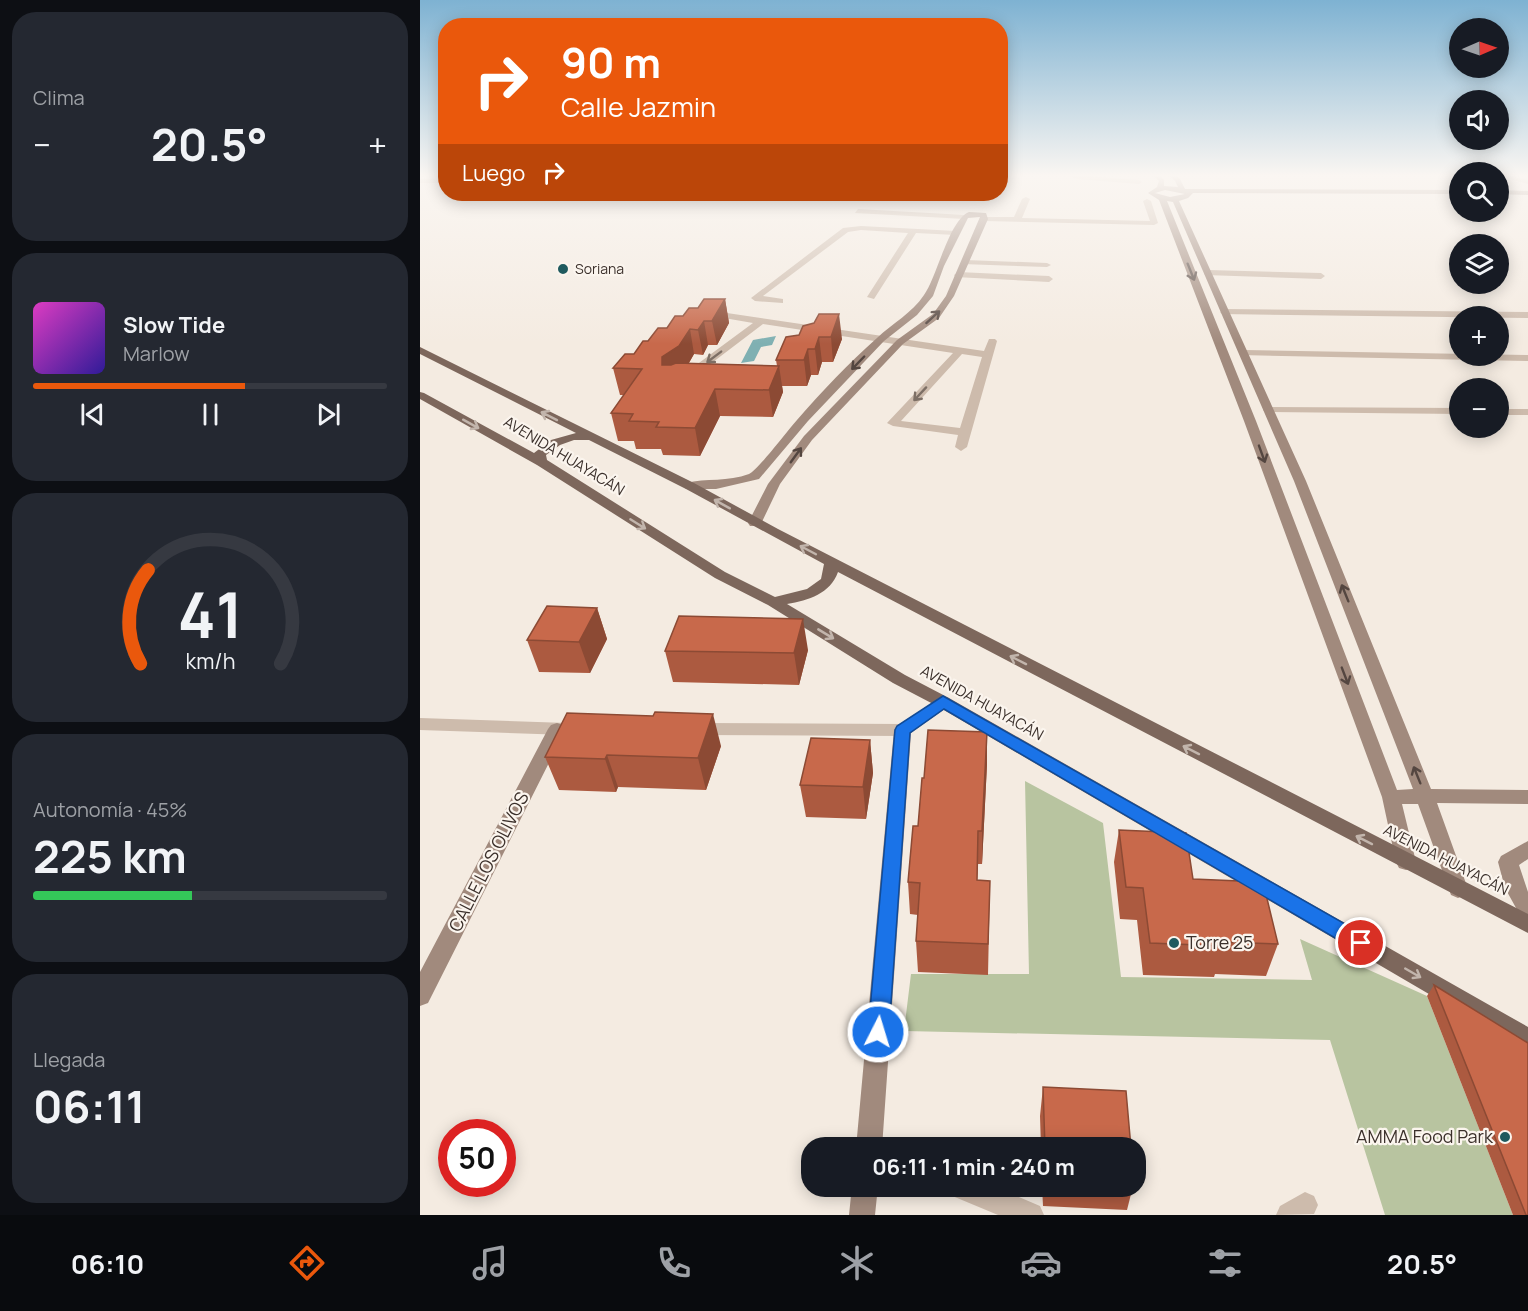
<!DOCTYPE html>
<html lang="es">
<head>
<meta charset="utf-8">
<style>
  body { margin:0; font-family:Manrope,sans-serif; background:#242831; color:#f1f3f6; height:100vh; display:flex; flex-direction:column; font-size:22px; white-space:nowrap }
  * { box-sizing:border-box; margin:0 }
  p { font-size:20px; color:#9ea1a6 }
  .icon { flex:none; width:33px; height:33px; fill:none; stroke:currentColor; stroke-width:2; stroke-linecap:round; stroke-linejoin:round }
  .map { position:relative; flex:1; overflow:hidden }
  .side { display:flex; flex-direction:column; gap:12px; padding:12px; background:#0d0f14; width:420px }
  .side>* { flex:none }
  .hud { position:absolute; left:18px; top:18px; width:570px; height:183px; border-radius:24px; box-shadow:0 3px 15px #0003; background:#ea580c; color:#fff; overflow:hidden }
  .needle { width:39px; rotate:88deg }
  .controls { position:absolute; left:1029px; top:18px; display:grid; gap:12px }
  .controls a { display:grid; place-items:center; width:60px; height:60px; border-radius:50%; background:#171b24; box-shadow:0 3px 15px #0003; font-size:30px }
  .speed { position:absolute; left:18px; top:1119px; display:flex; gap:12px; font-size:30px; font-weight:700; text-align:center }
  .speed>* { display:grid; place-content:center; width:78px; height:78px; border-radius:50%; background:#171b24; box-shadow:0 3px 15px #0003; line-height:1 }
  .speed .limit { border:9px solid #d22; background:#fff; color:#111 }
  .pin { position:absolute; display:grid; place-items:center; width:51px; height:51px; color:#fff; margin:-26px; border:3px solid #fff; border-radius:50%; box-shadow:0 2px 6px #0007 }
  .me { position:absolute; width:66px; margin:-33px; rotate:5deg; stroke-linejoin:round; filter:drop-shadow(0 0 4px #0008) }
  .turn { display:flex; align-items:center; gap:21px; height:126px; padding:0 24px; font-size:27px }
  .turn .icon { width:78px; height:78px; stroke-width:2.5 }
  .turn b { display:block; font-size:42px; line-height:51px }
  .then { display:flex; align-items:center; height:57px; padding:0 24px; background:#0003; gap:12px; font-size:22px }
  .big { font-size:45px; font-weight:700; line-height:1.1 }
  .side .widget { flex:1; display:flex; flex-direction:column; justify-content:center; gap:9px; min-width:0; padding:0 21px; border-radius:24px; background:#242831 }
  .side .dial { align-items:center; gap:0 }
  .dial svg { height:156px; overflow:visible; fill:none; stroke:#363941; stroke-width:7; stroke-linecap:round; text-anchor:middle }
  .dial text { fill:#f1f3f6; stroke:none }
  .song { display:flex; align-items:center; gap:18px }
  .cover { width:72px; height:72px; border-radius:9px; background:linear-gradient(135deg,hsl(310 70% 55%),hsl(250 70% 35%)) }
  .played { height:6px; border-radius:3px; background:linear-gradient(90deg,#ea580c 60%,#363941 60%) }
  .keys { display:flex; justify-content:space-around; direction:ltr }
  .heat { display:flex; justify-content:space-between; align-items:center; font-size:33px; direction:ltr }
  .charge { height:9px; border-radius:4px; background:linear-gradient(90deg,#34c759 45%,#363941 0) }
  .trip { position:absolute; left:381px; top:1137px; width:345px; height:60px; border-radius:24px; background:#171b24; box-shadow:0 3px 15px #0003; font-weight:700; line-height:60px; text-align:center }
  .menu { display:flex; height:96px; justify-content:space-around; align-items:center; background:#090b0e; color:#9ea1a6 }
  .menu .icon { width:42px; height:42px }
  .menu .selected { color:#ea580c }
  .menu b { font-size:27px; color:#f1f3f6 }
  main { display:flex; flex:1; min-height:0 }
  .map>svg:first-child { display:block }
</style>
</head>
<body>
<main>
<section class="side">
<div class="widget"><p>Clima</p>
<div class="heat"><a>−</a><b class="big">20.5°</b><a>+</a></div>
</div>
<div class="widget">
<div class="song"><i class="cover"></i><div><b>Slow Tide</b><p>Marlow</p></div></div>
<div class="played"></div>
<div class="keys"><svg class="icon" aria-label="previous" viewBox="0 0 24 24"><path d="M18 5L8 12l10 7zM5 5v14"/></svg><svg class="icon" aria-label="pause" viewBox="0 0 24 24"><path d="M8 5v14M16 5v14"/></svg><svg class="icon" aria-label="next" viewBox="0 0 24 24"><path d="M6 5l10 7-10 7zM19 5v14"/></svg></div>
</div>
<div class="widget dial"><svg viewBox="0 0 100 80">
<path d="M14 69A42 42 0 1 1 86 69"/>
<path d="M14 69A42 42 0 0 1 18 21" stroke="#ea580c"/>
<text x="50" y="56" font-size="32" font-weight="700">41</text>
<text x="50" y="72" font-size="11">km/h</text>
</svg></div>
<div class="widget"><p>Autonomía · 45%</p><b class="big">225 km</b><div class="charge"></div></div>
<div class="widget"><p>Llegada</p><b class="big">06:11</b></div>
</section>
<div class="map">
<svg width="1108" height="1215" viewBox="0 0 1108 1215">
  <rect width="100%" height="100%" fill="#f4ebe1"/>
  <path fill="#b8c4a0" d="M605 781 683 823 701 977 892 980 880 939 1007 996 1093 1215H965L910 1040 484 1031 491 974H609Z"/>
  <path fill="#7fb0b2" d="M356 336 352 345 341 347 334 361 321 363 333 340Z"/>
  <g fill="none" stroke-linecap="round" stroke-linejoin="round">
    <path fill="#cdbbac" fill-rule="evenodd" d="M643 174 719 180 722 182 719 184 657 179Z
      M1090 174H1098L1095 177 1108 180V184L1087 178Z
      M0 179H26V183H0Z
      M606 197 610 199 602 218 730 221 723 201 727 199 731 201 738 223 734 225 564 221 560 219 564 217H594L602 199Z
      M438 209 545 215 549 217 545 219 435 213Z
      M441 226 536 231 540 233 536 235 496 233 454 299 447 297 488 233 441 230 428 232 343 296 363 299V303L335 301 331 298 423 228Z
      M545 260 627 263 631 265 627 267 542 264V260Z
      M788 270 901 273 905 276 901 279 785 275 784 273Z
      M538 272 629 276 633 279 629 282 535 277 534 275Z
      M805 309 1108 312V318L802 314 800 312Z
      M307 313 564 351 569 339H575L577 341 547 447 541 451 535 447 538 435 473 426 467 423 533 353 343 324 272 378H264V374L333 323 304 318 302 316ZM542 354 562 357 540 428 481 421Z
      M824 350 1108 355V361L820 355 819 353Z
      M849 407 1040 408V414L845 412 843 410Z
      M1078 409H1108V415H1078Z
      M0 718 147 723 153 725 156 729 153 733 147 735 0 730Z
      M276 723 483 724 489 726 492 730 489 734 483 736 276 735 270 733 267 729 270 725Z
      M526 1186H573L620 1206 624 1215H578L530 1195Z
      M885 1192 894 1196 898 1205 894 1214 856 1215 860 1206Z"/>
    <path fill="#a18a7d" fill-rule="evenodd" d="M732 174H738L744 180V186L758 187 755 181 748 174H755L760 179 765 189 1040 190V194L773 193 768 198 759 201 886 481 1011 789 1108 790V804L1017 803 1048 889 1045 895 1038 898 1031 895 998 804H982L996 862 993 868 986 870 979 868 976 862 962 797 824 421 739 200 728 193 737 187 739 181ZM745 190 765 194 750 197 735 193ZM747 201 753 202 874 481 993 789 977 790 836 421Z
      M1078 190 1108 191V195L1078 194Z
      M549 212 566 213 568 219 534 296 519 318 483 344 392 440 360 484 340 526H330L328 523 348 484 384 436 477 340 513 314 526 296 560 217 548 218 524 266 513 296 497 315 464 341 388 421 339 479 296 489H266L264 486 266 483C286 478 308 482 329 474 338 470 368 430 377 420 402 391 429 363 457 338 473 323 492 313 504 295 517 277 529 220 549 212Z
      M523 696 529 698 531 702 529 706 491 733 462 1148H436L474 730 477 726Z
      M137 723 143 725 146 729 8 1003 0 1006V972L128 729 131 725Z
      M1108 841V859L1099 865 1108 892V920L1101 917 1085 888 1078 862 1081 856Z
      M432 1186H458L455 1215H429Z"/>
    <path fill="#7d675c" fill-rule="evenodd" d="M0 347 274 483 358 529 1108 914V933L418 572C410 594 389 600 367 604L485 675 529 698 1108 1027V1052L517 706 473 683 348 605 295 578 117 465 0 399V392L4 393 114 453 131 440 156 433 0 354ZM154 440H169L266 489 404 564 401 579 387 589 355 597 305 572 127 460 126 455 140 445Z"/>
  </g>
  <path fill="#ac5a40" d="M305 299 309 323 297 345H288L283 355 274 354 269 363 357 366 356 360 379 335 383 326 422 339 413 362H402L398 375H391L387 386H362L363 392 353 417 300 416 280 456 243 455 241 449H216L214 441H198L191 413 204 395H200L193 368 214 354 228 341 263 316 278 308Z
    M177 608 187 639 170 673 119 672 107 640Z
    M388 650 379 685 253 682 245 651Z
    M567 732V764L562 864H558L557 880 570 881 568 975 498 972 496 941 498 915 490 914 488 882 498 826 504 778Z
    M450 740 453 773 446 819 386 817 380 785Z
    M301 746 286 790 198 787 196 792 139 790 125 757Z
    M699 830 773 879 858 944 846 976 795 974 794 977 723 975 717 920 700 919 694 862Z
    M1014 985 1108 1215H1093L1007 996Z
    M623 1087 711 1148H621L620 1116Z
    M622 1186H713L707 1210 623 1206Z"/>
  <path fill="#8c4a34" d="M305 299 309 323 297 345 292 321Z
    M419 314 422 339 413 362 411 337Z
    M284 321 288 345 283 355 278 330Z
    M270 329 274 354 264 371 242 365V357Z
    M399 337 402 362 398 375 395 349Z
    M388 349 391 375 387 386 384 360Z
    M359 366 363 392 353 417 349 390Z
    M295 389 300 416 280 456 275 428Z
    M177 608 187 639 170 673 159 642Z
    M383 619 388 650 379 685 374 653Z
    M293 714 301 746 286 790 278 758Z
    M567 732V764L562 864V831Z
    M450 740 453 773 446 819 443 787Z
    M187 755 198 787 196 792 185 759Z"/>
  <path fill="#c8694b" stroke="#8c4a34" stroke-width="1.5" d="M284 299H305L292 321H284L278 330 270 329 259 346 242 357V365H251L256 363 359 366 349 390 295 389 275 428 236 427 239 422 209 421 213 414 191 413 222 369 193 368 205 354H214L223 341H228L238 328H247L255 316H263L269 308H278Z
    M399 314H419L411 337H399L395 349H388L384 360H356L366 337 379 335 383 326 394 323Z
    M127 606 177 608 159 642 107 640Z
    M259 616 383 619 374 653 245 651Z
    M235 712 293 714 278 758 187 755 185 759 125 757 147 713 233 716Z
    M508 730 567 732 562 831H558L557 880 570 881 568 944 496 941 500 883 488 882 493 826H498L502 778H504Z
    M391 738 450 740 443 787 380 785Z
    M699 830 766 833 773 879 843 882 858 944 803 942 804 946 730 943 723 888 706 887Z
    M1014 985 1108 1043V1215H1106Z
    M623 1087 706 1091 711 1148H625Z"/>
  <defs><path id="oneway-shaft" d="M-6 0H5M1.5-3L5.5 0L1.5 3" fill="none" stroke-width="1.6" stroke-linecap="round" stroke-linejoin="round" transform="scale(1.5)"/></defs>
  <g stroke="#544640">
    <use href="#oneway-shaft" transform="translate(771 272) rotate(68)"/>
    <use href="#oneway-shaft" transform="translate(513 317) rotate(-42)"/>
    <use href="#oneway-shaft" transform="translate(438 363) rotate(134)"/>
    <use href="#oneway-shaft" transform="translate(842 454) rotate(70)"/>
    <use href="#oneway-shaft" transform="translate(376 455) rotate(-54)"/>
    <use href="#oneway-shaft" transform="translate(925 593) rotate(-112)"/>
    <use href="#oneway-shaft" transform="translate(925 676) rotate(69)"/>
    <use href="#oneway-shaft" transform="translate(997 775) rotate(-112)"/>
  </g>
  <g stroke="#7d6f65">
    <use href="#oneway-shaft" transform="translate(294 357) rotate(143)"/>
    <use href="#oneway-shaft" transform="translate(500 394) rotate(133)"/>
  </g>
  <g stroke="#c2b5ac">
    <use href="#oneway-shaft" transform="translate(129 416) rotate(-153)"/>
    <use href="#oneway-shaft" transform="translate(51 424) rotate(29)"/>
    <use href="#oneway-shaft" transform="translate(302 504) rotate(-151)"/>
    <use href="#oneway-shaft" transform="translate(218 524) rotate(32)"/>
    <use href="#oneway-shaft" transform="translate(388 550) rotate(-152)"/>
    <use href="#oneway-shaft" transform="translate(406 634) rotate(31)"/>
    <use href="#oneway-shaft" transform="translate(598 660) rotate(-153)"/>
    <use href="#oneway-shaft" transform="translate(771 750) rotate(-153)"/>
    <use href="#oneway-shaft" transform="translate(944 840) rotate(-153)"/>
    <use href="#oneway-shaft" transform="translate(993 973) rotate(30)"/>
  </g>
  <linearGradient id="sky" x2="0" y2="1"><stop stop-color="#7eb2d2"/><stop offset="0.51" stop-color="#faf6f2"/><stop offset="1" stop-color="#faf6f2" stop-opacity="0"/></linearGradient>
  <rect width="1108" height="344" fill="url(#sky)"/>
  <path fill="#1a73e8" stroke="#114b97" stroke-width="1.5" d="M523 696 948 937 951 943 948 949 941 952 934 949 524 709 490 733 469 1032 466 1039 458 1042 451 1039 448 1032 475 730 477 726Z"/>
  <g fill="#1f5a5e" stroke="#fbf5ee" stroke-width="2">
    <circle cx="143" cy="269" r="6"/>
    <circle cx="754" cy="943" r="6"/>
    <circle cx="1085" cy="1137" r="6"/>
  </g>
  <g text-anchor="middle" stroke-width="4.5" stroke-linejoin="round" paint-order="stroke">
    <g font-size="14" fill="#3b302b" stroke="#fbf5ee" text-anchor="start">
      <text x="155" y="274">Soriana</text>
    </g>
    <g font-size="15" fill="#3b302b" stroke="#fbf5ee">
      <text transform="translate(144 456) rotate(31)" y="5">AVENIDA HUAYACÁN</text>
      <text transform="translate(562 703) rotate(29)" y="5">AVENIDA HUAYACÁN</text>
      <text transform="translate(1026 860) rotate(27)" y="5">AVENIDA HUAYACÁN</text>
    </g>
    <g font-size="18" fill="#3b302b" stroke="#fbf5ee">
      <text transform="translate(69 862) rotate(-63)" y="6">CALLE LOS OLIVOS</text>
    </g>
    <g font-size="18" fill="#3b302b" stroke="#fbf5ee" text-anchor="start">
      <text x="766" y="949">Torre 25</text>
      <text x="1073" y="1143" text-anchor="end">AMMA Food Park</text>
    </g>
  </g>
</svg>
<div class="controls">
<a><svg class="needle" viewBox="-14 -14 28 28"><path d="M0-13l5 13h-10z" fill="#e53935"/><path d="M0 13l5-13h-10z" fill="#9ea1a6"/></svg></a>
<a><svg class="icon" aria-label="sound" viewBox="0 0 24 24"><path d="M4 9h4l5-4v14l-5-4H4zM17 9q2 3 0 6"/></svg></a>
<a><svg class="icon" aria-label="search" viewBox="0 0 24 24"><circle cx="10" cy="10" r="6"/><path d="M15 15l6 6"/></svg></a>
<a><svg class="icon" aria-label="layers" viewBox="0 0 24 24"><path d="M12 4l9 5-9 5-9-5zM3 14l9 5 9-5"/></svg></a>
<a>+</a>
<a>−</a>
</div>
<div class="speed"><div class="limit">50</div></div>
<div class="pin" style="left:941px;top:943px;background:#d93025"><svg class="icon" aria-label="arrive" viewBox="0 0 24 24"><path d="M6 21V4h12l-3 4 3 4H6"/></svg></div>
<svg class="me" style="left:458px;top:1032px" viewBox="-20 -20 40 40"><circle r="17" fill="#1a73e8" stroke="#fff" stroke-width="3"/><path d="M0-11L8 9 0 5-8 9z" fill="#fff"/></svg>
<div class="trip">06:11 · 1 min · 240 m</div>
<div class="hud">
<div class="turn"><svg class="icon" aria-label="right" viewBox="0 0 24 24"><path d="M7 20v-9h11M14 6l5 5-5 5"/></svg><div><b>90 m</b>Calle Jazmin</div></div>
<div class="then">Luego<svg class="icon" aria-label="right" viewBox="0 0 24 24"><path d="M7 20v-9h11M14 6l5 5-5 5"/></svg></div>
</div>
</div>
</main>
<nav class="menu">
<b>06:10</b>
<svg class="icon selected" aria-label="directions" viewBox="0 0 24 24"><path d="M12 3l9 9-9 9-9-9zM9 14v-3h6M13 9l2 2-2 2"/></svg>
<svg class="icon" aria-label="music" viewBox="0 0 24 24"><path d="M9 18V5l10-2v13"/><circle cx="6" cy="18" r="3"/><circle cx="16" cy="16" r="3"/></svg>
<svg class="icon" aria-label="phone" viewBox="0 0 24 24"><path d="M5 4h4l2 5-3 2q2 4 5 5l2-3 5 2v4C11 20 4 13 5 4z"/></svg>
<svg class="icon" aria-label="climate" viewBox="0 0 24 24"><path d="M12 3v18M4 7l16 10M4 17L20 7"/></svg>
<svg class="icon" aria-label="car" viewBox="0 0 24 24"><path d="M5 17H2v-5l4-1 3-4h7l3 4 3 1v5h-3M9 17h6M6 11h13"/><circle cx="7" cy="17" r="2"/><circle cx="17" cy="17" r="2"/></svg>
<svg class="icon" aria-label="filters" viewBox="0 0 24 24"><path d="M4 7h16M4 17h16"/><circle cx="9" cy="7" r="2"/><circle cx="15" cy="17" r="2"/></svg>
<b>20.5°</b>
</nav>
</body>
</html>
